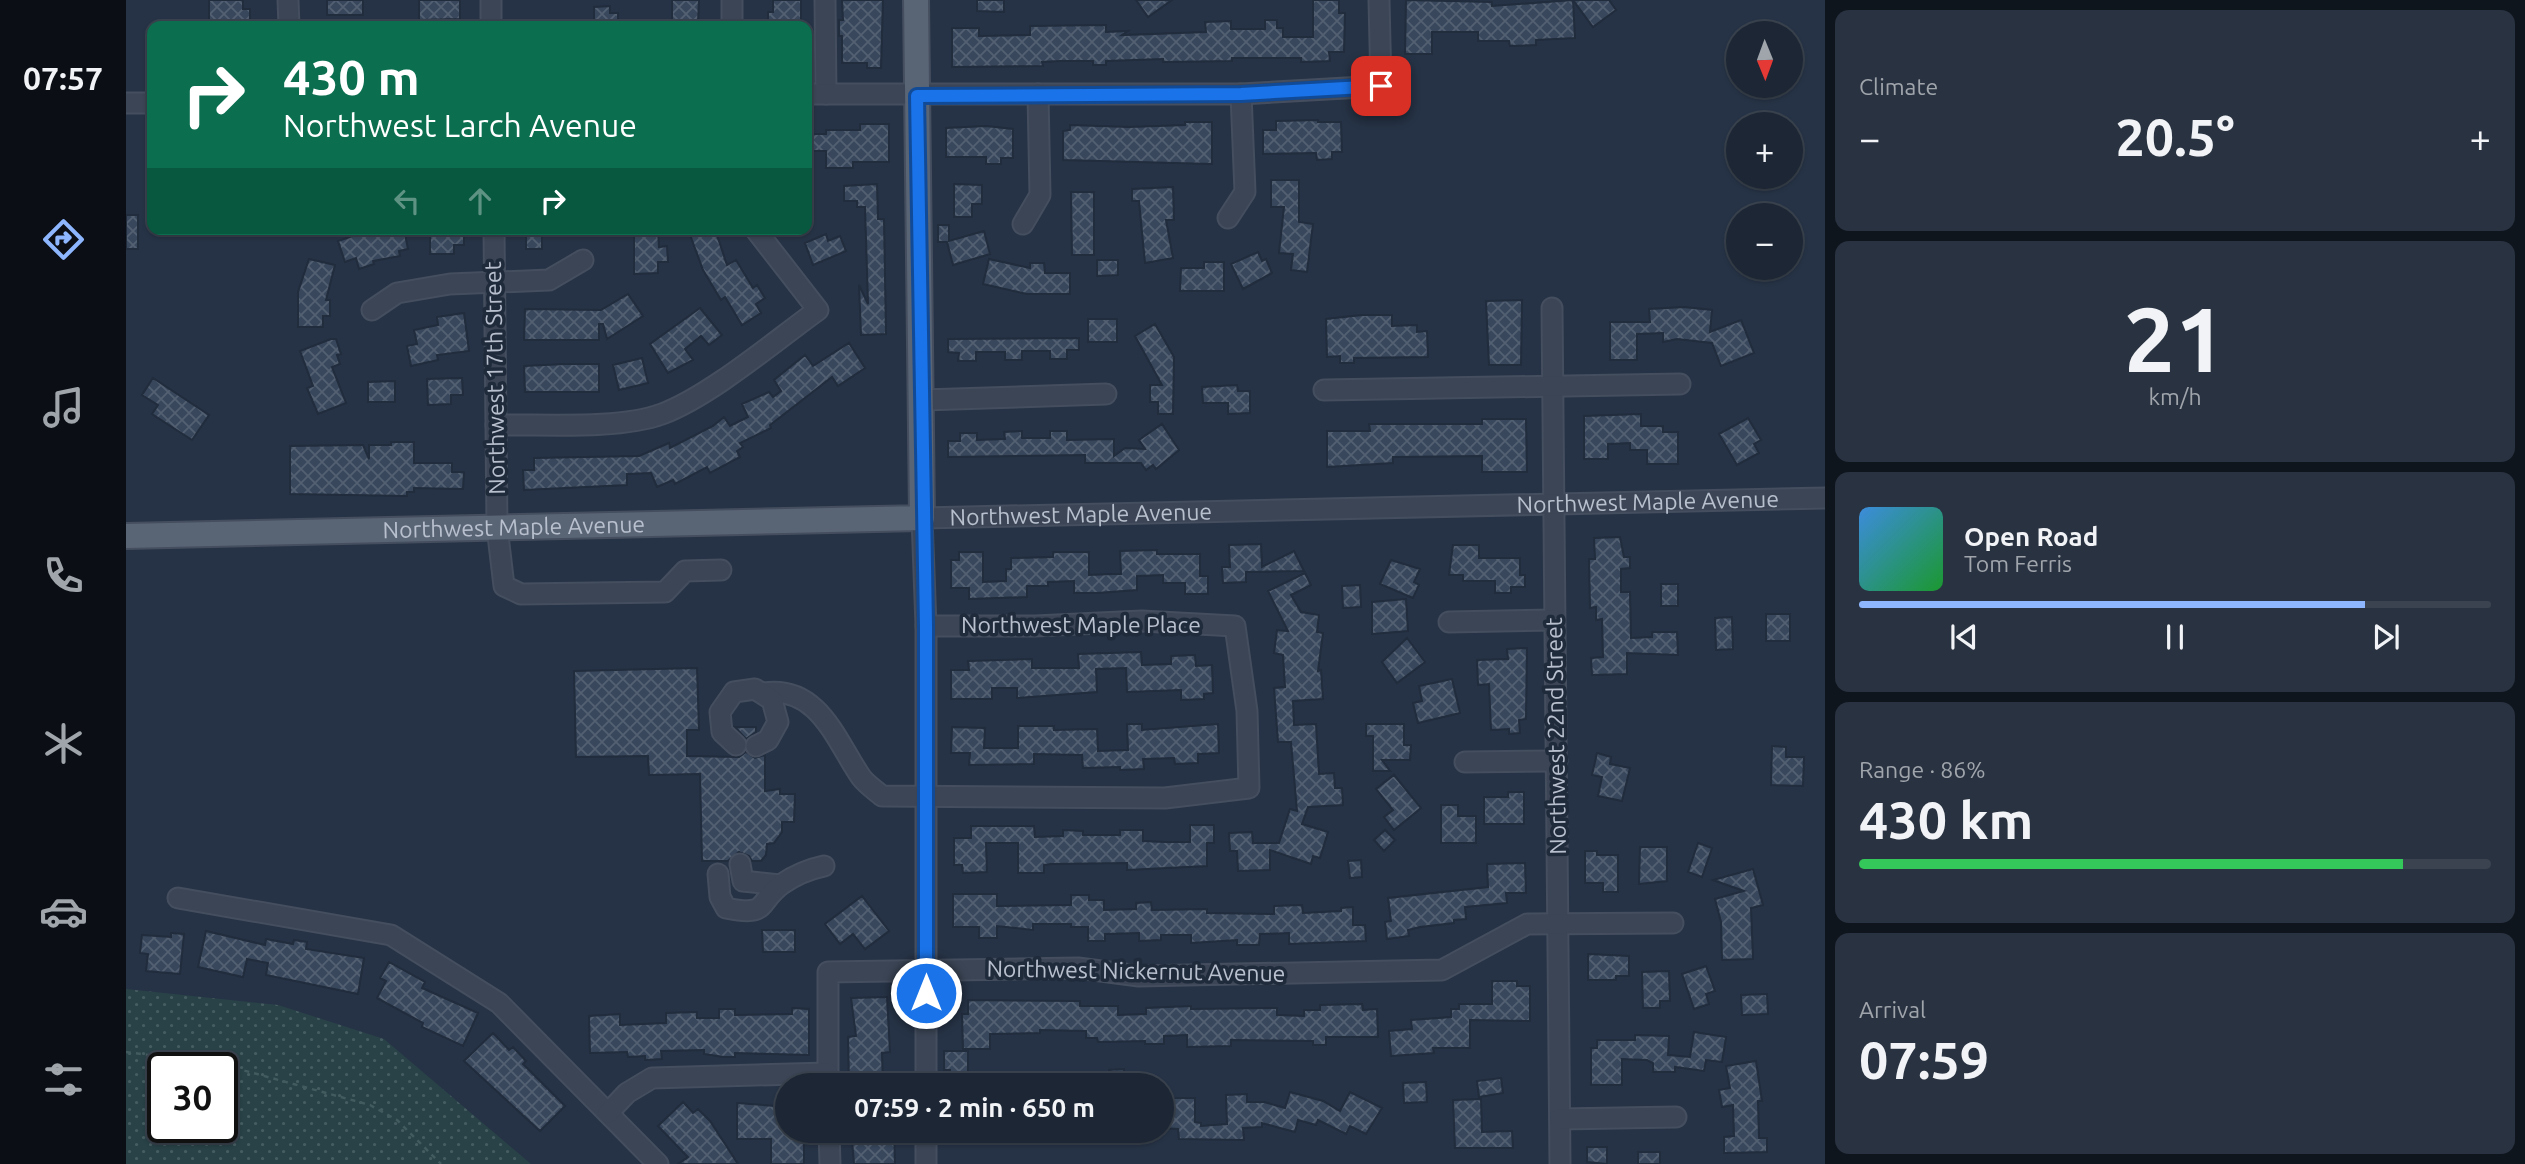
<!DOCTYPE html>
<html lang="en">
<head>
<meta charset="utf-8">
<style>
  body { margin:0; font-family:Ubuntu,sans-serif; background:#293240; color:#f1f3f6; height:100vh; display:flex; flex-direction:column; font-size:26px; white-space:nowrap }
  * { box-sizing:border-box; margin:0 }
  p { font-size:23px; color:#a0a5ac }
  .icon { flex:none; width:38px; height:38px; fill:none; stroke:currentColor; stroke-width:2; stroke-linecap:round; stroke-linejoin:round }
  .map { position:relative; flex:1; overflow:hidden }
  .sheet { display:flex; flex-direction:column; gap:10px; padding:10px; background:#0f151d; width:700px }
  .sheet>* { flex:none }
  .guide { position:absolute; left:21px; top:21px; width:665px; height:214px; border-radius:14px; box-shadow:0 2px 5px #0004,0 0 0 2px #3a434f; background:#0b6e4f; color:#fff; overflow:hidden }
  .needle { width:46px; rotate:179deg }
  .tools { position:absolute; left:1600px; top:21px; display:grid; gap:14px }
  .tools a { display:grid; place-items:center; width:77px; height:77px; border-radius:50%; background:#1c2634; box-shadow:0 2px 5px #0004,0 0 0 2px #3a434f; font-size:35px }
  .speed { position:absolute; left:21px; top:1052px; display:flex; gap:14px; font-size:35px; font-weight:700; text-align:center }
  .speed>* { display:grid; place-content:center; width:91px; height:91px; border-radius:50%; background:#1c2634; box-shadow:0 2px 5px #0004,0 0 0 2px #3a434f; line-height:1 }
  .speed .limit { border:4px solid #111; border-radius:10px; background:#fff; color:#111 }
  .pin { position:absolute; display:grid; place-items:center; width:60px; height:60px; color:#fff; margin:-30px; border-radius:14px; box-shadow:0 4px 10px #0006 }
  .me { position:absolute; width:77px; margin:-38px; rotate:0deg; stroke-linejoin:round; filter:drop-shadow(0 0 5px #0008) }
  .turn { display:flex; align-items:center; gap:24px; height:147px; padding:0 21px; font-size:32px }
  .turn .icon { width:91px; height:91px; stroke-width:2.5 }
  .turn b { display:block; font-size:49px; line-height:60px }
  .lanes { display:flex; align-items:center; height:66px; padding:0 21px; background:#0003; justify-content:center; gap:35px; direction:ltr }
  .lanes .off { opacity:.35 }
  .big { font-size:52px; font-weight:700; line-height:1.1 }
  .sheet .widget { flex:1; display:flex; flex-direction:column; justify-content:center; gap:10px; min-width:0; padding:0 24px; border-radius:14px; background:#293240 }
  .sheet .dial { align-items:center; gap:0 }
  .dial b { font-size:91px; line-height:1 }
  .song { display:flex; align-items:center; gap:21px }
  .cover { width:84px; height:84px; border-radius:10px; background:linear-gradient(135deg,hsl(210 70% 55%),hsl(130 70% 35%)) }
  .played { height:7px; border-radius:4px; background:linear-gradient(90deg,#8db6ff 80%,#3a434f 80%) }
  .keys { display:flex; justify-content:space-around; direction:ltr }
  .heat { display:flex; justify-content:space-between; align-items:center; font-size:38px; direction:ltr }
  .charge { height:10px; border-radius:5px; background:linear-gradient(90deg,#34c759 86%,#3a434f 0) }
  .trip { position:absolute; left:649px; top:1073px; width:399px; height:70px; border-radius:35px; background:#1c2634; box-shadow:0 2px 5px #0004,0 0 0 2px #3a434f; font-weight:700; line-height:70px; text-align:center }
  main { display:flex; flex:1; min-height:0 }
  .dock { display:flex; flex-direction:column; width:126px; justify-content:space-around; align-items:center; background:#0b0f15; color:#a0a5ac }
  .dock .icon { width:49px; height:49px }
  .dock .active { color:#8db6ff }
  .dock b { font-size:32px; color:#f1f3f6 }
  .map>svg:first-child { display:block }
</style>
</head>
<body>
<main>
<nav class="dock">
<b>07:57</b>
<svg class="icon active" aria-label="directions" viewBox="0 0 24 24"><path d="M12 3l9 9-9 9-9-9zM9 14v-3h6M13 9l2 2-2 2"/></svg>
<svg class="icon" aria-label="music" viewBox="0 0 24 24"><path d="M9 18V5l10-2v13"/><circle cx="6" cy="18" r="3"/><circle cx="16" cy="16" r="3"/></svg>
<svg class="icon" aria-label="phone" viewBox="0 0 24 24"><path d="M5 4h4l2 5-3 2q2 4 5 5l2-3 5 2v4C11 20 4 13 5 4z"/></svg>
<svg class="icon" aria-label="climate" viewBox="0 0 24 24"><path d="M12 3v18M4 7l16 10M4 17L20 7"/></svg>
<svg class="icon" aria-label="car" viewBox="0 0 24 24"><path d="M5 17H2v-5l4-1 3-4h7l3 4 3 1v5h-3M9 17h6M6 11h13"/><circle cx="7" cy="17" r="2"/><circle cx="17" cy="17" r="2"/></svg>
<svg class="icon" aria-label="filters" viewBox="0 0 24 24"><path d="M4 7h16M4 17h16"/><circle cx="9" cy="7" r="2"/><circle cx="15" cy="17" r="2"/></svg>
</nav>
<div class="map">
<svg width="1699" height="1164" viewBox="0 0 1699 1164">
  <defs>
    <pattern id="park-dots" width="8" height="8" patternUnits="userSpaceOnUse" patternTransform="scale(1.75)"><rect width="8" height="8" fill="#284247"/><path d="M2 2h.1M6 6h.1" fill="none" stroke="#455c60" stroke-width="1.8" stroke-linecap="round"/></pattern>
    <pattern id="building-cross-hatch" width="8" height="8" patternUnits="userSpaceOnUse" patternTransform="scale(1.75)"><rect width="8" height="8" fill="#38475c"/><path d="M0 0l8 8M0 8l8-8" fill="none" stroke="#536072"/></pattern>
  </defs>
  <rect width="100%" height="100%" fill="#263346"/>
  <path fill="url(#park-dots)" fill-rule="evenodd" d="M0 989 152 1005 258 1039 405 1164H0ZM37 1068H96V1127H37Z"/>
  <path fill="url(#building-cross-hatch)" stroke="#212c3d" stroke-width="2" d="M83 0H117V9H124V21H83Z
    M201 0H237V15H201Z
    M293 0H334V19L293 20Z
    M546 0H573L572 23H546Z
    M647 0H675V26H642V12H647Z
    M716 0H757L755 68H741V63H716V36H713V20H717Z
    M851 0H878V12L851 11Z
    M1010 0H1046L1022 17Z
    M1187 0H1213V13H1219L1218 52H1203L1204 61 1175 62V58H1106V61L1037 62V59L980 61V65H967V61H934L916 62 917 66 826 67V28H853V36L904 35V26L980 25V32L1002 31 996 35 1080 32 1079 22 1105 21V29H1139V20H1151V28H1157V37H1187Z
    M1280 0 1366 2V6L1447 0 1449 38 1410 40V45L1384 46 1383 41H1352V32H1306V54H1279Z
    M1447 0H1483L1490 10 1467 27Z
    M484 6V13H492V26H468V7Z
    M1192 120V122H1215L1216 152H1206V159L1191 160 1190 153 1137 154V130H1150V121Z
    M1059 122H1086V164L937 160V131L944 130V125L1003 127 1059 125Z
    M734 124H763V162H727V168H700V151H681V134H700V130H734Z
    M860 126 887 129V158H875V164H860V157H820V128Z
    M1145 180H1173V222L1187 224 1181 272 1165 270 1167 254 1153 253 1158 207H1145Z
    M751 184 752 219H758L760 334 735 335 733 285 742 304 739 207H731V201H718V186Z
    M828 184 856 185V204H846V217H828Z
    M1047 187 1048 220H1040L1047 258 1019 263 1013 201H1006V189Z
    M945 192H968V255H946Z
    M0 215H12V249H0Z
    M812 225H823V241L858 231 864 254 827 265 821 242H812Z
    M247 229H278L282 249 273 251 274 256 247 261 248 264 233 269 230 258 219 262 212 241Z
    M304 229H338V245H328V254H304Z
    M400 229H416V249H400Z
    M508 229H532L533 247 541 246 542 262H532V273L508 274Z
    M571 229H589L601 265 610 260 627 288 631 285 639 298 630 304 635 313 616 325 599 297 595 300 577 270 563 232Z
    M700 234 702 241 714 236 720 251 687 265 679 243Z
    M1132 252 1136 261 1140 259 1146 273 1117 289 1105 264Z
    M183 259 209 265 200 300H204V316H197V327H172V292Z
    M863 259 904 268V263H918L919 273H944V294H901L857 284Z
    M971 260H992V275L971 276Z
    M1078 262H1098V291H1054L1055 268H1078Z
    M502 294 517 316 481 339 477 324H473V340H398L399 309 475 310Z
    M1396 300 1395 365H1363L1360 301Z
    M1558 307 1586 310 1584 332 1615 320 1628 353 1595 366 1586 343 1551 339 1537 342V333L1511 334V360H1484V322H1524L1523 309Z
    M574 308 596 335 583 345 575 336 559 349 567 360 542 373 524 344Z
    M338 313 343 351 311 355 312 360 285 366 281 346 291 344 288 330 312 325 311 317Z
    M1236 315H1266V326L1291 325V332L1301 331 1302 357 1228 358V363H1214V356L1201 357 1200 319Z
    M962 319H991V342H962Z
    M1029 324 1048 357 1047 414H1032V402H1024V385H1036L1009 336Z
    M953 338V350H941V359H924V351H896V360H879V352H850V361H832L833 353 822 352V339Z
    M205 339H210L215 354 211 355 214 364 206 367 220 403 192 414 181 388 187 386 174 351Z
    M723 343 739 368 712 386 706 377 644 425 645 428 614 443 617 447 611 451 614 457 584 473 581 467 549 484 547 480 531 487 525 473 501 474V485L398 490 397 470H408V458L513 456 543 443 544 448 587 426 598 417 604 426 622 417 616 404 643 392 647 397 655 391 648 380 679 355 687 366Z
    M516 358 522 383 493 390 487 365Z
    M439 364H473V392H399L398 366Z
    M27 378 83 415 66 440 26 414 32 405 16 395Z
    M336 378 337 395H325V404L302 405 301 379Z
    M269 381V402H242V382Z
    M1111 385 1112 391H1124V413L1102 414V403H1077L1076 387Z
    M1515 414V426H1537V432H1552V464H1521V450H1504V443L1482 444V459H1458V416Z
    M1622 418 1635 440 1628 444 1633 453 1611 465 1593 434Z
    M1356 419H1400L1401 472H1356V456L1267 457V463L1201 467V431H1244L1243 424H1356Z
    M1036 424 1053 450 1030 469 1027 465 1020 470 1015 463H959V455L822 457V441H834V433H851V440L879 439 878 432 896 431V438H924V431H941V440L988 439V456L999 448 1019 449 1013 440Z
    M265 442H288V463H326V472H338L337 489 288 488V492H281V496L164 494V446L237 445 243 459V445H265Z
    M1494 537 1498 557H1504V568L1495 569V592H1504L1505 638 1526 637V632H1551L1552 655 1501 653V674L1466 675 1465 658 1477 657 1476 619 1470 620V607L1464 608 1463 559H1469L1468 538Z
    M1135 544 1136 567 1168 551 1178 571 1120 572V582L1097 583 1096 567H1104L1103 545Z
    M1327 545H1353V558H1394V575H1399V587H1385V593H1369V581H1337V575H1323Z
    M1031 550V554H1074V576H1082V594H1059V583H1037V575L1011 576V590L971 593H948V581L922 582V586H901V597L843 599V588H825V560H833V552H857V582L880 581V569H885V558L927 557V552H963V575L987 574H995L994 551Z
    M1265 560 1294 569 1288 582 1293 585 1287 598 1254 584Z
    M1179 573 1185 585 1165 595 1175 612 1193 615 1191 632 1197 633 1192 671 1195 670 1197 699 1167 701 1168 725 1190 724 1193 774 1208 773 1209 788H1216L1217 805 1182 807 1176 824 1202 832 1194 858 1187 856 1185 864 1144 850V870L1112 871 1111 851H1104L1103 833 1126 832 1127 843H1153L1164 809 1171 811 1165 742H1152L1148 688 1159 687 1157 655 1148 653 1151 630 1162 631 1142 591Z
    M1535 584H1552V606H1535Z
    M1234 585 1235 607 1217 608 1216 586Z
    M1280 599 1282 631 1246 634V602Z
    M1640 614H1664V641H1640Z
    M1606 617 1607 649 1590 650 1589 618Z
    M1281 638 1299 662 1271 683 1256 662Z
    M1401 648 1400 719 1393 720 1394 733 1383 734V729L1365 730 1363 684 1352 685 1351 660 1382 659 1381 649Z
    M1015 652 1016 665 1045 664V656L1069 655 1070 666 1086 665 1087 693 1078 694V699L1055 700V690L1001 692 1000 668 970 669 971 692 891 698V688H866V699H825V670H843L842 661 906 659V668H953L952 654Z
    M571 668 573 730H561V756L613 757 620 752 629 758 639 755V791L654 789V794H669L668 822H656V832L648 843 641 844 640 855 635 861H626L623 856 613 852 602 861H576L574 774 523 775 522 756 450 757 448 671Z
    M1326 679 1334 713 1292 723 1287 703 1296 701 1293 686Z
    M1001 724H1016V730L1092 724 1093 753 1072 754V763L1049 764 1048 758 1017 759 1018 769 994 770V767L957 768 956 755 908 754V764L843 765 844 753H825L826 727 859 728 858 748H892V726H928V730L971 729 972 751 1002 750Z
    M1240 724H1278V745H1285L1284 760H1256L1264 771H1247V736H1240Z
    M609 727H630V732L620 739Z
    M1646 746 1660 747V757H1678L1677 786 1645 785Z
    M1471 753 1485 757 1484 764 1504 768 1496 801 1472 796 1476 777 1466 775Z
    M1268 775 1295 808 1268 830 1258 817 1267 810 1250 789Z
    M1382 792H1398V824H1358V797H1382Z
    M1315 805H1332V816H1350V843H1315Z
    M1064 825H1088V843H1081V866L1001 870V863L925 864 918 865V873H892V843H860L861 872 837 873 836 865H828V838H845V826H908L909 837 937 836V830L957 831V835H994V830H1017V841L1039 842H1064Z
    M1259 830 1269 840 1258 851 1248 840Z
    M1572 843 1586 848 1576 877 1562 872Z
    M1514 847H1541V881L1513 884Z
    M1459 851H1471V855H1492V892H1477V883H1459Z
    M1235 860 1236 877 1224 878 1222 861Z
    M1399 863 1400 893H1380L1381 903 1339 907 1340 919 1328 920V923L1294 927 1282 930 1283 936 1261 939 1259 922 1265 921 1262 898 1362 887 1361 864Z
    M1627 869 1637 905 1625 908 1627 959 1596 960 1595 922 1589 899 1618 891 1587 880Z
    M827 894H871V906L945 905V895H963V900H978V910L1010 909V903L1025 902 1026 910 1081 909V913L1148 914V906L1176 905 1177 913 1215 911V908L1227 907V925H1239L1240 941 1163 944V933L1134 934 1133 945H1111V940L1065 943V935H1035V940L1013 941V933L979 934V941H962V927H945V924H907V930L871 926V938H853V927H827Z
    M736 896 763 931 739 949 727 934 714 944 699 924Z
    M636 930H669V952H637Z
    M80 931 139 945 140 939 167 944 168 940 181 942 180 949 238 958 232 994 140 975 142 963 121 959 117 977 72 967Z
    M45 933 58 934 54 974 20 971 22 954 14 953 16 935 45 937Z
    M1462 954 1503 956V976H1490V980H1462Z
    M263 962 299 982 296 988 352 1013 337 1046 296 1027 297 1023 251 998 260 981 254 978Z
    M1580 966 1589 991 1580 994 1583 1004 1568 1009 1556 974Z
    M1543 971 1544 1001H1534V1008H1517L1516 972Z
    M1366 981H1391V986H1404V1021L1344 1020V1048H1307L1308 1053 1265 1056 1263 1031 1286 1029 1285 1020 1325 1017V1009H1333V1004H1366Z
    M1641 994 1642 1014 1616 1015 1615 995Z
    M761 997 764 1052 756 1053 757 1085H723L722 1037 730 1036 725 998Z
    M842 1000 954 1001V1006H992V1015L1020 1014V1008L1065 1006V1009L1151 1008V1015L1178 1016V1010H1194V1005L1236 1004 1237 1010 1251 1009 1252 1037H1200V1045H1187V1041L1105 1040V1046L1061 1047V1035L1038 1036V1044H1019V1041L972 1042 971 1038H960V1031L914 1030V1033L864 1034V1049H837L836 1014H842Z
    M666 1008 683 1009V1055L609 1053V1057H598L578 1054V1050L535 1051 536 1059 519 1060V1056L502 1057 501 1052 464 1053 463 1016 494 1014V1025L540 1023V1013L571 1012V1018H593V1009H609V1015L666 1014Z
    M1568 1032 1600 1037 1596 1062 1580 1060 1578 1071 1549 1067V1072H1527V1063L1521 1060 1496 1059V1085H1465V1048H1471V1040H1509V1035L1543 1036 1542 1055 1564 1057Z
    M367 1033 383 1050 387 1047 400 1061 397 1064 439 1106 414 1131 338 1061Z
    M818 1051H842V1074H880V1085H824V1070H818Z
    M1630 1061 1636 1101H1632L1633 1138H1641V1152L1598 1153V1137L1608 1136 1607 1105 1596 1107 1593 1090 1604 1088 1600 1066Z
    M998 1069V1081H983V1070Z
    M1375 1078 1377 1093 1353 1097 1351 1081Z
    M1300 1082 1301 1102 1278 1103 1277 1083Z
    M1164 1092 1197 1101 1214 1111 1224 1092 1256 1108 1240 1134 1224 1126 1220 1134 1192 1120 1190 1125 1172 1120 1169 1132 1136 1123V1127L1117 1128 1118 1140 1053 1139 1052 1129 1036 1128V1102H1041V1098H1069V1122L1075 1123V1126L1101 1124 1100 1095 1121 1094V1102H1138L1159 1108Z
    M1355 1099 1356 1132 1386 1131 1387 1148H1329L1327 1100Z
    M557 1102 567 1113 572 1109 584 1121 612 1164H552L562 1157 532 1126Z
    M611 1103 662 1107V1130H678V1164H645V1139H611Z
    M729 1130H768L769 1164H728L726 1140H730Z
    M946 1130H1020V1141L946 1142Z
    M1461 1147H1481V1164L1461 1162Z
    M1512 1152H1534V1164H1512Z"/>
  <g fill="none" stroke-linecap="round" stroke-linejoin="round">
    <defs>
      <g id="minor">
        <path d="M162 0 163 26"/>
        <path d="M365 0V26"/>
        <path d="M606 0V26"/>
        <path d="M699 0 700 94"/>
        <path d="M681 94H1115L1255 86 1253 0"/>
        <path d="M0 103H26"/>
        <path d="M1102 218 1119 192 1115 94"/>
        <path d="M897 224 914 195 912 94"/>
        <path d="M368 229 371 527 378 586 395 594 539 592 559 571 595 570"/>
        <path d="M1426 308 1434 1164"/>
        <path d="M246 310 271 293 324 284 423 280 457 260"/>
        <path d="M1198 390 1554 384"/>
        <path d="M797 400 980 394"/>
        <path d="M370 425C417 424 492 430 536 414 584 396 649 341 692 310L629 229"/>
        <path d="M1323 622 1428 620"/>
        <path d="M638 693C693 685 710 741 735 777 740 784 749 790 756 796L1039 798 1123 788 1121 711 1109 626 1016 621 909 626H800"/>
        <path d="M610 745 596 732 594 712 608 692 629 689 646 700 652 722 642 740 630 746"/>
        <path d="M1339 762 1431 761"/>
        <path d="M614 864 617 881 654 885"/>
        <path d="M592 874 594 897 600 908C644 917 630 903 656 884 669 875 684 869 698 866"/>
        <path d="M52 898 265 935 373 1003 532 1164"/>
        <path d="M702 1085V972L952 968 1013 976 1316 970 1401 924 1547 923"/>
        <path id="s1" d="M800 1085V626L796 518 1699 498"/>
        <path d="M482 1113 501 1093 526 1078 702 1073"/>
        <path d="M1434 1119 1550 1117"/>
        <path d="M703 1130 704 1164"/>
        <path d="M800 1164V1130"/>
      </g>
      <g id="major">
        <path id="s2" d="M0 536 796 518 790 0"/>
      </g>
    </defs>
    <use href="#minor" stroke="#444e5e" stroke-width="23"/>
    <use href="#major" stroke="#444e5e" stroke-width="28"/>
    <path stroke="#425b5e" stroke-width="2.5" stroke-dasharray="5 5" stroke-linecap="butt" d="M0 1052 98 1065 244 1105 271 1120 315 1164"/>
    <use href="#minor" stroke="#3b4555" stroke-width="19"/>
    <use href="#major" stroke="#596475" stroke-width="24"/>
  </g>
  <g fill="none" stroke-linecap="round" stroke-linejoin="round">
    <defs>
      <path id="route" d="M800 993V626L791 96 1115 94 1255 86"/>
    </defs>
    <use href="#route" stroke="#114b97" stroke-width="18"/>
    <use href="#route" stroke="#1a73e8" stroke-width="12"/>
  </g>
  <g text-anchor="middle" stroke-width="7" stroke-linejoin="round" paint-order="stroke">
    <g font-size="23" fill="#b8c0ce" stroke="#1f2a3b">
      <text transform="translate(369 378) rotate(-91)" y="8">Northwest 17th Street</text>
      <text dy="8" stroke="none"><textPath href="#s1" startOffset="1293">Northwest Maple Avenue</textPath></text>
      <text dy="8" stroke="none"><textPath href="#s1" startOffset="726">Northwest Maple Avenue</textPath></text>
      <text dy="8" stroke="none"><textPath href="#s2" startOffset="388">Northwest Maple Avenue</textPath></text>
      <text x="955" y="633">Northwest Maple Place</text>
      <text transform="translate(1430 736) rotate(-91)" y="8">Northwest 22nd Street</text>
      <text transform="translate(1010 971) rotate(1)" y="8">Northwest Nickernut Avenue</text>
    </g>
  </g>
</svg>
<div class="tools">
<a><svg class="needle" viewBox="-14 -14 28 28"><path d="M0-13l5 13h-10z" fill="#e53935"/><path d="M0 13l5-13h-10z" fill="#a0a5ac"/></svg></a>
<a>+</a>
<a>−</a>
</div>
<div class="speed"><div class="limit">30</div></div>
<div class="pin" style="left:1255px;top:86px;background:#d93025"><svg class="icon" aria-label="arrive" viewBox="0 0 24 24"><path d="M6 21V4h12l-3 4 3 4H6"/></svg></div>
<svg class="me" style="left:800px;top:993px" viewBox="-20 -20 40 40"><circle r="17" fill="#1a73e8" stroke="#fff" stroke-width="3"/><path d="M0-11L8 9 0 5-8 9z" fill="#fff"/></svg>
<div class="trip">07:59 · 2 min · 650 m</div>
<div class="guide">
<div class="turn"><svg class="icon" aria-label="right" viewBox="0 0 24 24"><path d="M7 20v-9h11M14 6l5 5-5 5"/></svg><div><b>430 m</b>Northwest Larch Avenue</div></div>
<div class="lanes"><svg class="icon off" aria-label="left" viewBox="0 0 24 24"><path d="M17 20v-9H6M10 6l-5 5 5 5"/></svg><svg class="icon off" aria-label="ahead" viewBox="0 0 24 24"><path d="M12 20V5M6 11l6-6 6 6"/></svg><svg class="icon" aria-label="right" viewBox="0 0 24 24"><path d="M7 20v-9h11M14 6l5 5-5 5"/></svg></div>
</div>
</div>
<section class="sheet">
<div class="widget"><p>Climate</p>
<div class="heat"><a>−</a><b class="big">20.5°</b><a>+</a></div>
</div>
<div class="widget dial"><b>21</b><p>km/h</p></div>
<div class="widget">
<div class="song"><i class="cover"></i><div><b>Open Road</b><p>Tom Ferris</p></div></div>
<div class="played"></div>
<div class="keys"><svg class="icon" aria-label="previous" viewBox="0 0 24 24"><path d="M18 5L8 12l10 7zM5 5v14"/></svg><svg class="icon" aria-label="pause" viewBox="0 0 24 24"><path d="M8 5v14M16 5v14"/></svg><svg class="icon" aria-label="next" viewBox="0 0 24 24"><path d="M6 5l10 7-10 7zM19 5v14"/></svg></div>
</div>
<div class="widget"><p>Range · 86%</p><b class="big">430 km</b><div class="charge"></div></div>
<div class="widget"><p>Arrival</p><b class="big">07:59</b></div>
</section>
</main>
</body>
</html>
